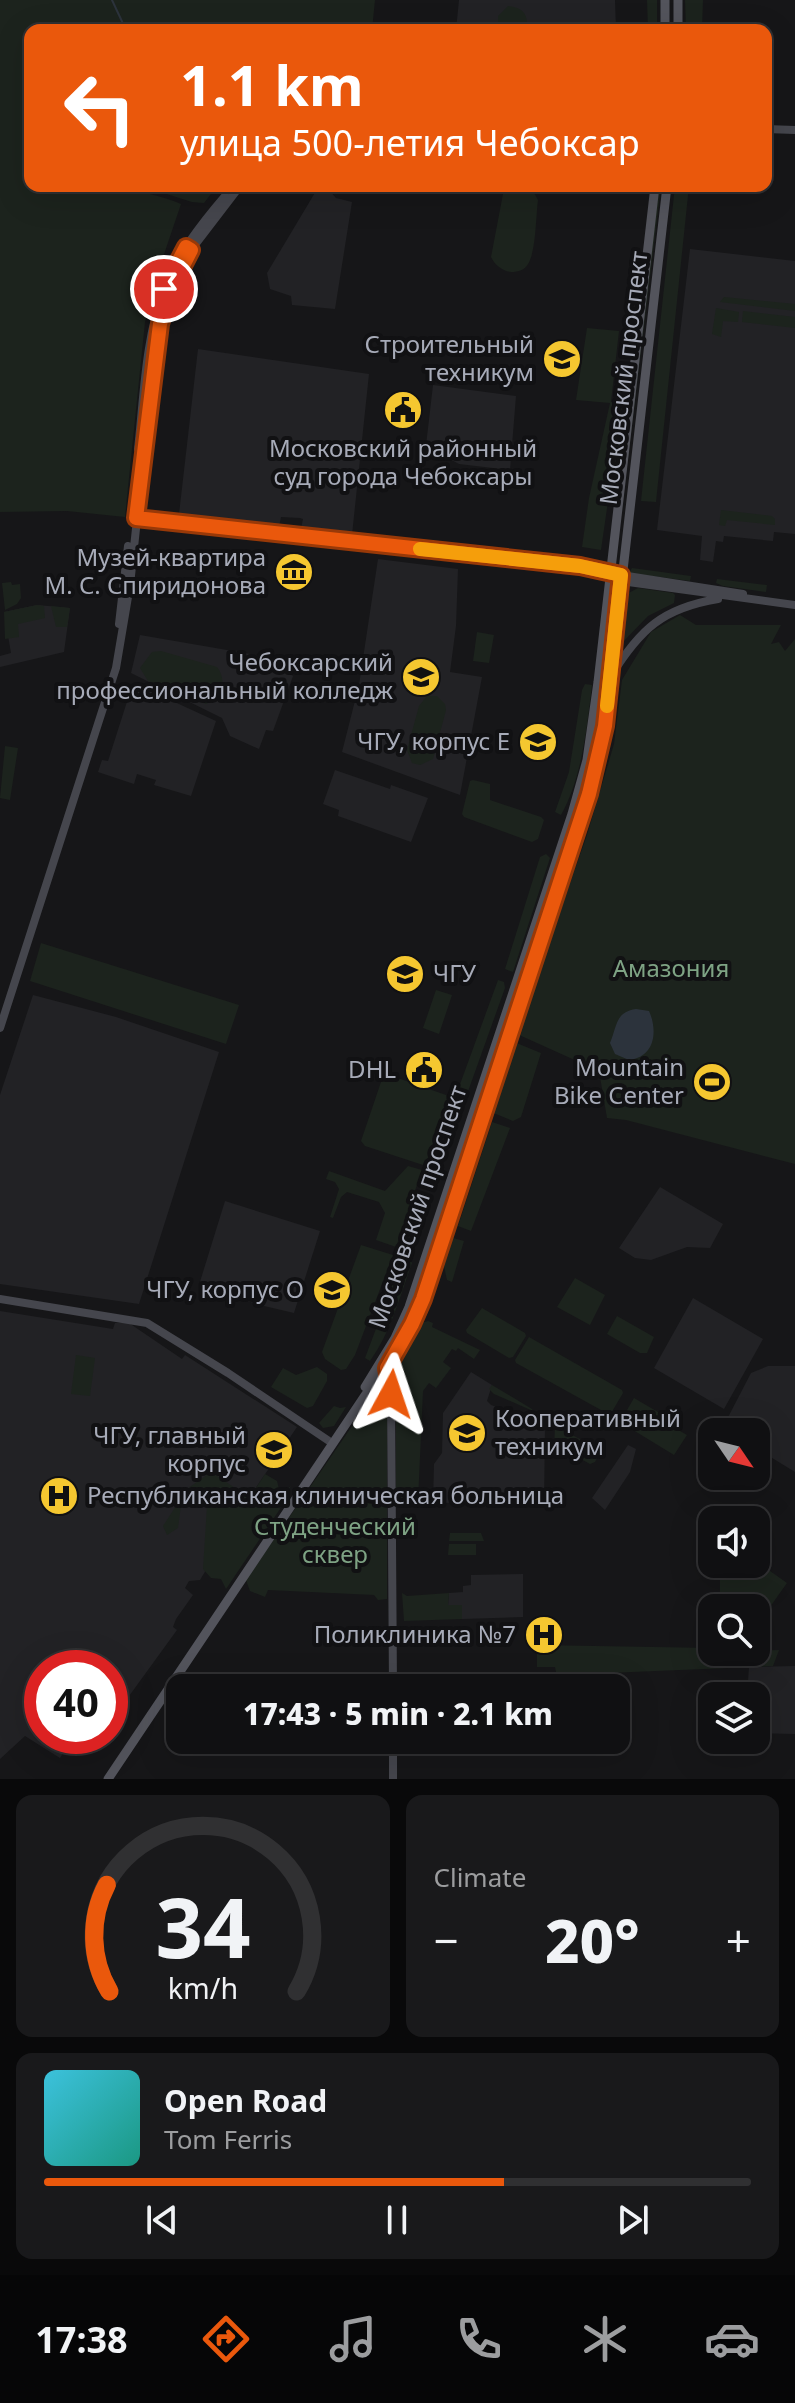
<!DOCTYPE html>
<html lang="en">
<head>
<meta charset="utf-8">
<style>
  body { margin:0; font-family:"Noto Sans",sans-serif; background:#19191b; color:#f1f3f6; height:100vh; display:flex; flex-direction:column; font-size:30px; white-space:nowrap }
  * { box-sizing:border-box; margin:0 }
  p { font-size:26px; color:#9c9d9f }
  .icon { flex:none; width:44px; height:44px; fill:none; stroke:currentColor; stroke-width:2; stroke-linecap:round; stroke-linejoin:round }
  .map { position:relative; height:1779px; overflow:hidden }
  .drawer { display:flex; flex-direction:column; gap:16px; padding:16px; background:#09090a; flex:1 }
  .drawer>* { flex:none }
  .hud { position:absolute; left:24px; top:24px; width:748px; height:168px; border-radius:16px; box-shadow:0 8px 32px #0002,0 0 0 2px #303032; background:#ea580c; color:#fff; overflow:hidden }
  .needle { width:52px; rotate:125deg }
  .controls { position:absolute; left:698px; top:1418px; display:grid; gap:16px }
  .controls a { display:grid; place-items:center; width:72px; height:72px; border-radius:16px; background:#101012; box-shadow:0 8px 32px #0002,0 0 0 2px #303032; font-size:40px }
  .speed { position:absolute; left:24px; top:1650px; display:flex; gap:16px; font-size:40px; font-weight:700; text-align:center }
  .speed>* { display:grid; place-content:center; width:104px; height:104px; border-radius:50%; background:#101012; box-shadow:0 8px 32px #0002,0 0 0 2px #303032; line-height:1 }
  .speed .limit { border:12px solid #d22; background:#fff; color:#111 }
  .pin { position:absolute; display:grid; place-items:center; width:68px; height:68px; color:#fff; margin:-34px; border:4px solid #fff; border-radius:50%; box-shadow:0 2px 8px #0007 }
  .me { position:absolute; width:88px; margin:-44px; rotate:5deg; stroke-linejoin:round; filter:drop-shadow(0 0 6px #0008) }
  .turn { display:flex; align-items:center; gap:28px; height:168px; padding:0 24px; font-size:36px }
  .turn .icon { width:104px; height:104px; stroke-width:2.5 }
  .turn b { display:block; font-size:56px; line-height:68px }
  .big { font-size:60px; font-weight:800; line-height:1.1 }
  .drawer .card { flex:1; display:flex; flex-direction:column; justify-content:center; gap:12px; min-width:0; padding:0 28px; border-radius:16px; background:#19191b }
  .drawer .dial { align-items:center; gap:0 }
  .dial svg { height:208px; overflow:visible; fill:none; stroke:#303032; stroke-width:7; stroke-linecap:round; text-anchor:middle }
  .dial text { fill:#f1f3f6; stroke:none }
  .song { display:flex; align-items:center; gap:24px }
  .cover { width:96px; height:96px; border-radius:12px; background:linear-gradient(135deg,hsl(190 70% 55%),hsl(170 70% 35%)) }
  .played { height:8px; border-radius:4px; background:linear-gradient(90deg,#ea580c 65%,#303032 65%) }
  .keys { display:flex; justify-content:space-around; direction:ltr }
  .heat { display:flex; justify-content:space-between; align-items:center; font-size:44px; direction:ltr }
  .drawer .tiles { flex:1; display:grid; gap:16px; grid-template-columns:1fr 1fr }
  .card:last-child { grid-column:span 2 }
  .trip { position:absolute; left:166px; top:1674px; width:464px; height:80px; border-radius:16px; background:#101012; box-shadow:0 8px 32px #0002,0 0 0 2px #303032; font-weight:800; line-height:80px; text-align:center }
  .menu { display:flex; height:128px; justify-content:space-around; align-items:center; background:#060607; color:#9c9d9f }
  .menu .icon { width:56px; height:56px }
  .menu .active { color:#ea580c }
  .menu b { font-size:36px; color:#f1f3f6 }
  .map>svg:first-child { display:block }
</style>
</head>
<body>
<div class="map">
<svg width="795" height="1779" viewBox="0 0 795 1779">
  <rect width="100%" height="100%" fill="#161618"/>
  <path fill="#222225" d="M459 0H615L616 30H456Z
    M319 186 328 189 336 198 352 202 335 309 292 305 291 296 270 289 267 273Z
    M690 249 795 261V534L774 532 773 541 724 536 723 542 716 541 713 562 700 560 702 536 657 530Z
    M198 349 369 374 352 535 301 529 303 519 300 518 281 517 279 527 179 514Z
    M433 385 516 396 510 470 459 464 444 456 425 454Z
    M378 559 458 569 456 626 450 672 482 677 460 795 342 752 359 685Z
    M37 605 70 608 64 652 0 667V656L11 653 4 612Z
    M140 635 268 657 293 676 273 731 266 730 259 749 230 736 222 718 131 673Z
    M133 683 216 721 191 796 154 785 156 780 137 774 134 784 98 772 102 760 108 761Z
    M335 770 390 789 391 785 428 798 411 842 338 816 339 810 323 804Z
    M33 995 116 1017 219 1052 139 1304 0 1284V1095Z
    M660 1187 723 1224 710 1248 687 1247 651 1260 635 1258 619 1248Z
    M225 1201 320 1231 294 1313 260 1305 199 1285Z
    M693 1298 763 1339 724 1409 654 1368Z
    M0 1311 113 1329 115 1323H129L182 1359 185 1355 297 1427 251 1495 200 1580 189 1581 185 1588 193 1595 176 1619 173 1627 177 1630 124 1703 110 1728V1668H42V1736H105L94 1752 71 1740 60 1758 25 1736 0 1759Z
    M768 1366H795V1472L756 1448V1432H729L725 1429 724 1425 751 1373Z
    M471 1372 492 1385 487 1401 491 1405 545 1425 544 1506 495 1507 494 1502 433 1503 434 1464 442 1453 443 1413Z
    M628 1445 636 1449 630 1472 605 1510 592 1498Z
    M523 1574V1617L462 1619 461 1605H448L449 1593 463 1592V1586L471 1585V1575Z
    M795 1666V1734L756 1733V1696H747L749 1667Z"/>
  <path fill="#1c231d" d="M0 0H375L372 30H30V186C81 186 134 184 181 204L155 281 145 322 125 517 67 511 0 512Z
    M647 0H657V30H648Z
    M685 0H703L702 30H686Z
    M508 6C524 8 528 14 527 30H498V16Z
    M141 186H217L204 203 192 202Z
    M516 186 533 191 538 200C536 215 536 252 528 264 525 270 518 272 511 272 502 271 495 265 491 257L503 194 507 188Z
    M659 186H661L615 566Z
    M675 186H689L656 502 641 501Z
    M724 297 795 304V311L720 302Z
    M716 308 739 312 738 322 723 321 721 337 712 334Z
    M743 311 795 317V328L742 322Z
    M587 328 619 331 611 402 622 404 601 550 582 547 589 498 610 403 576 400Z
    M721 510 772 516 775 519V525L727 520 725 526 719 525Z
    M632 568 691 576 690 581 629 573Z
    M717 579 767 585 766 592 723 586 716 583Z
    M11 582 12 585 20 584 21 598 17 604 5 610 2 583Z
    M638 588 673 593 675 595 674 603 648 616 621 644 619 643 623 596Z
    M612 594 598 737 570 839 596 737Z
    M37 605 44 606 45 618 18 624 19 637 5 639 4 612Z
    M51 606 70 608 67 627H56Z
    M680 615 696 625H781L771 644 779 642 785 651 795 639V1164L626 1120 607 1118 599 1071 517 1034 587 835 614 744 622 680 651 632Z
    M477 632 494 635 489 663 473 661Z
    M161 651 217 667C228 681 221 697 206 704L148 681 140 668 152 652Z
    M585 684 592 685C587 727 582 778 561 815L555 812 569 772 582 690Z
    M427 696H437L445 704 446 710 433 759 420 765 412 763 407 750 419 706Z
    M5 746 18 748 10 800 0 798Z
    M473 780 490 784V800L541 817 544 820 538 839 532 842 464 817 462 814 470 781Z
    M546 854 550 858 513 972 505 969 540 857Z
    M556 873 559 874 428 1271 425 1270Z
    M41 943 239 1005 226 1044 30 981Z
    M498 980 504 982 505 988 461 1111 455 1115 451 1109Z
    M436 990 452 995 439 1034 423 1028Z
    M514 1042 541 1053 521 1117 513 1121 491 1112Z
    M389 1075 446 1095 448 1100 427 1163 423 1165 365 1146 361 1141 382 1079Z
    M492 1122 510 1128 471 1231 458 1226Z
    M408 1166 422 1170 396 1247 376 1240 385 1213 379 1202 347 1192 341 1197 333 1218 330 1217 339 1189 335 1182 326 1179 329 1171 385 1191Z
    M453 1238 464 1241 452 1282 447 1280 444 1266Z
    M361 1245 393 1255 355 1355 346 1369 341 1370 325 1359 322 1352Z
    M403 1257 408 1258 412 1263C400 1296 391 1332 370 1361L365 1358Z
    M575 1278 605 1295 590 1325 557 1307Z
    M482 1308 525 1333 526 1336 513 1357 509 1358 467 1333 466 1330Z
    M617 1316 654 1337 647 1353H640L607 1334Z
    M428 1321 433 1323 432 1327 480 1350 474 1359 458 1348 456 1351 452 1349 443 1362 451 1368 436 1388 429 1383 423 1391 418 1501 406 1500 396 1495V1384L398 1366 418 1324Z
    M529 1337 622 1390 623 1393 610 1415 516 1363 515 1360Z
    M76 1355 95 1358 90 1396 71 1394Z
    M317 1367 327 1374V1381L313 1406 307 1408 271 1387 283 1368 296 1375Z
    M492 1385 532 1409 533 1411 494 1394 489 1389Z
    M379 1387 387 1393V1599L378 1600 374 1595 268 1590 265 1597 250 1591 246 1580Z
    M634 1398 675 1422 673 1427 687 1435 674 1455 620 1422Z
    M334 1406 340 1408 346 1407 334 1426 323 1428 319 1423Z
    M555 1426 601 1450 595 1462 590 1464 570 1453 554 1450Z
    M211 1472 247 1496 252 1494 265 1474 277 1481 279 1489 284 1491 291 1486 278 1504 280 1509 226 1589 221 1579 211 1578 203 1569 207 1506 181 1505 178 1528 167 1535 163 1526 187 1489Z
    M450 1533H481L484 1541H449Z
    M449 1544H476V1555H448Z
    M756 1561 787 1583 760 1621H756V1608H720V1564H756Z
    M402 1593 407 1596 449 1593 448 1605H462V1619L404 1621Z
    M537 1645 712 1648V1652L779 1650 773 1666 608 1673 556 1672 555 1667H537Z"/>
  <path fill="#2c333c" d="M636 1009 649 1011C658 1031 655 1057 629 1060L615 1054 610 1043C617 1027 615 1012 636 1009Z"/>
  <g fill="none" stroke-linecap="round" stroke-linejoin="round">
    <path stroke="#2c333c" stroke-width="2" d="M112 0 126 30"/>
    <path stroke="#45464d" stroke-width="8" d="M766 129 795 130
      M138 449C144 396 145 340 164 289 177 255 201 224 225 196
      M131 520 136 518 165 520 547 562 611 572
      M621 575 743 594
      M621 581 795 605
      M119 624 128 546
      M611 676C640 629 663 608 718 599
      M0 1028 116 668 130 585 155 350 165 306 177 275 191 250 240 186
      M0 1299 147 1323 228 1373 329 1441
      M387 1368 391 1394 393 1688
      M393 1779V1740"/>
    <path stroke="#53545c" stroke-width="9" d="M665 0V30
      M678 0V30
      M365 1387 395 1338 409 1307 572 814 587 760 598 682 655 186
      M108 1779 364 1397C387 1365 409 1337 423 1299L597 765 607 710 667 186"/>
  </g>
  <g fill="none" stroke-linecap="round" stroke-linejoin="round">
    <defs>
      <path id="route" d="M164 289 186 247 191 250 170 291 160 324 136 518 580 566 621 575 605 726 589 794 423 1299 412 1324 387 1368 391 1394"/>
    </defs>
    <use href="#route" stroke="#983908" stroke-width="20"/>
    <use href="#route" stroke="#ea580c" stroke-width="14"/>
    <path stroke="#f59e0b" stroke-width="14" d="M420 549 580 566 621 575 607 706"/>
  </g>
  <defs>
    <symbol id="university-disc" viewBox="-11 -11 22 22"><circle r="9.5" fill="#f5c730" stroke="#111113"/><path d="M0-5L7-2L0 1L-7-2ZM-4 1L0 2.5L4 1V4Q0 6-4 4Z" fill="#111"/></symbol>
    <symbol id="civic-disc" viewBox="-11 -11 22 22"><circle r="9.5" fill="#f5c730" stroke="#111113"/><path d="M-.6-6.5H3V-4.5H.6V-3L4-1V1h2V6H-6V1h2V-1L-.6-3ZM-1.2 2.5V6h2.4V2.5Z" fill="#111"/></symbol>
    <symbol id="museum-disc" viewBox="-11 -11 22 22"><circle r="9.5" fill="#f5c730" stroke="#111113"/><path d="M0-6L6-3V-2H-6V-3ZM-5-1h2V3h-2ZM-1-1h2V3h-2ZM3-1h2V3H3ZM-6 4H6V6H-6Z" fill="#111"/></symbol>
    <symbol id="stadium-disc" viewBox="-11 -11 22 22"><circle r="9.5" fill="#f5c730" stroke="#111113"/><path d="M0-5a6.5 5 0 1 0 0 10a6.5 5 0 1 0 0-10ZM-3.5-1.8h7v3.6h-7Z" fill="#111"/></symbol>
    <symbol id="hospital-disc" viewBox="-11 -11 22 22"><circle r="9.5" fill="#f5c730" stroke="#111113"/><path d="M-5-5h3v3.5h4V-5h3V5h-3V1.5h-4V5h-3Z" fill="#111"/></symbol>
  </defs>
  <g fill-rule="evenodd">
    <use href="#university-disc" x="540" y="337" width="44" height="44"/>
    <use href="#civic-disc" x="381" y="388" width="44" height="44"/>
    <use href="#museum-disc" x="272" y="550" width="44" height="44"/>
    <use href="#university-disc" x="399" y="655" width="44" height="44"/>
    <use href="#university-disc" x="516" y="720" width="44" height="44"/>
    <use href="#university-disc" x="383" y="952" width="44" height="44"/>
    <use href="#civic-disc" x="402" y="1048" width="44" height="44"/>
    <use href="#stadium-disc" x="690" y="1060" width="44" height="44"/>
    <use href="#university-disc" x="310" y="1268" width="44" height="44"/>
    <use href="#university-disc" x="445" y="1411" width="44" height="44"/>
    <use href="#university-disc" x="252" y="1428" width="44" height="44"/>
    <use href="#hospital-disc" x="37" y="1474" width="44" height="44"/>
    <use href="#hospital-disc" x="522" y="1613" width="44" height="44"/>
  </g>
  <g text-anchor="middle" stroke-width="8" stroke-linejoin="round" paint-order="stroke">
    <g font-size="24" fill="#a7abb8" stroke="#111113" text-anchor="end">
      <text x="534" y="353">Строительный<tspan x="534" dy="28">техникум</tspan></text>
      <text x="403" y="457" text-anchor="middle">Московский районный<tspan x="403" dy="28">суд города Чебоксары</tspan></text>
      <text x="266" y="566">Музей-квартира<tspan x="266" dy="28">М. С. Спиридонова</tspan></text>
      <text x="393" y="671">Чебоксарский<tspan x="393" dy="28">профессиональный колледж</tspan></text>
      <text x="510" y="750">ЧГУ, корпус Е</text>
      <text x="433" y="982" text-anchor="start">ЧГУ</text>
      <text x="684" y="1076">Mountain<tspan x="684" dy="28">Bike Center</tspan></text>
      <text x="396" y="1078">DHL</text>
      <text x="304" y="1298">ЧГУ, корпус О</text>
      <text x="495" y="1427" text-anchor="start">Кооперативный<tspan x="495" dy="28">техникум</tspan></text>
      <text x="246" y="1444">ЧГУ, главный<tspan x="246" dy="28">корпус</tspan></text>
      <text x="87" y="1504" text-anchor="start">Республиканская клиническая больница</text>
      <text x="516" y="1643">Поликлиника №7</text>
    </g>
    <g font-size="24" fill="#a7abb8" stroke="#111113">
      <text transform="translate(624 378) rotate(-83)" y="8">Московский проспект</text>
      <text transform="translate(418 1207) rotate(-71)" y="8">Московский проспект</text>
    </g>
    <g font-size="24" fill="#7ea384" stroke="#111113">
      <text x="671" y="977">Амазония</text>
      <text x="335" y="1535">Студенческий<tspan x="335" dy="28">сквер</tspan></text>
    </g>
  </g>
</svg>
<div class="controls">
<a><svg class="needle" viewBox="-14 -14 28 28"><path d="M0-13l5 13h-10z" fill="#e53935"/><path d="M0 13l5-13h-10z" fill="#9c9d9f"/></svg></a>
<a><svg class="icon" aria-label="sound" viewBox="0 0 24 24"><path d="M4 9h4l5-4v14l-5-4H4zM17 9q2 3 0 6"/></svg></a>
<a><svg class="icon" aria-label="search" viewBox="0 0 24 24"><circle cx="10" cy="10" r="6"/><path d="M15 15l6 6"/></svg></a>
<a><svg class="icon" aria-label="layers" viewBox="0 0 24 24"><path d="M12 4l9 5-9 5-9-5zM3 14l9 5 9-5"/></svg></a>
</div>
<div class="speed"><div class="limit">40</div></div>
<div class="pin" style="left:164px;top:289px;background:#d93025"><svg class="icon" aria-label="arrive" viewBox="0 0 24 24"><path d="M6 21V4h12l-3 4 3 4H6"/></svg></div>
<svg class="me" style="left:391px;top:1394px" viewBox="-20 -20 40 40"><path d="M0-17L14 15 0 8-14 15z" fill="#ea580c" stroke="#fff" stroke-width="4"/></svg>
<div class="trip">17:43 · 5 min · 2.1 km</div>
<div class="hud">
<div class="turn"><svg class="icon" aria-label="left" viewBox="0 0 24 24"><path d="M17 20v-9H6M10 6l-5 5 5 5"/></svg><div><b>1.1 km</b>улица 500-летия Чебоксар</div></div>
</div>
</div>
<section class="drawer">
<div class="tiles">
<div class="card dial"><svg viewBox="0 0 100 80">
<path d="M14 69A42 42 0 1 1 86 69"/>
<path d="M14 69A42 42 0 0 1 13 28" stroke="#ea580c"/>
<text x="50" y="56" font-size="32" font-weight="700">34</text>
<text x="50" y="72" font-size="11">km/h</text>
</svg></div>
<div class="card"><p>Climate</p>
<div class="heat"><a>−</a><b class="big">20°</b><a>+</a></div>
</div>
<div class="card">
<div class="song"><i class="cover"></i><div><b>Open Road</b><p>Tom Ferris</p></div></div>
<div class="played"></div>
<div class="keys"><svg class="icon" aria-label="previous" viewBox="0 0 24 24"><path d="M18 5L8 12l10 7zM5 5v14"/></svg><svg class="icon" aria-label="pause" viewBox="0 0 24 24"><path d="M8 5v14M16 5v14"/></svg><svg class="icon" aria-label="next" viewBox="0 0 24 24"><path d="M6 5l10 7-10 7zM19 5v14"/></svg></div>
</div>
</div>
</section>
<nav class="menu">
<b>17:38</b>
<svg class="icon active" aria-label="directions" viewBox="0 0 24 24"><path d="M12 3l9 9-9 9-9-9zM9 14v-3h6M13 9l2 2-2 2"/></svg>
<svg class="icon" aria-label="music" viewBox="0 0 24 24"><path d="M9 18V5l10-2v13"/><circle cx="6" cy="18" r="3"/><circle cx="16" cy="16" r="3"/></svg>
<svg class="icon" aria-label="phone" viewBox="0 0 24 24"><path d="M5 4h4l2 5-3 2q2 4 5 5l2-3 5 2v4C11 20 4 13 5 4z"/></svg>
<svg class="icon" aria-label="climate" viewBox="0 0 24 24"><path d="M12 3v18M4 7l16 10M4 17L20 7"/></svg>
<svg class="icon" aria-label="car" viewBox="0 0 24 24"><path d="M5 17H2v-5l4-1 3-4h7l3 4 3 1v5h-3M9 17h6M6 11h13"/><circle cx="7" cy="17" r="2"/><circle cx="17" cy="17" r="2"/></svg>
</nav>
</body>
</html>
